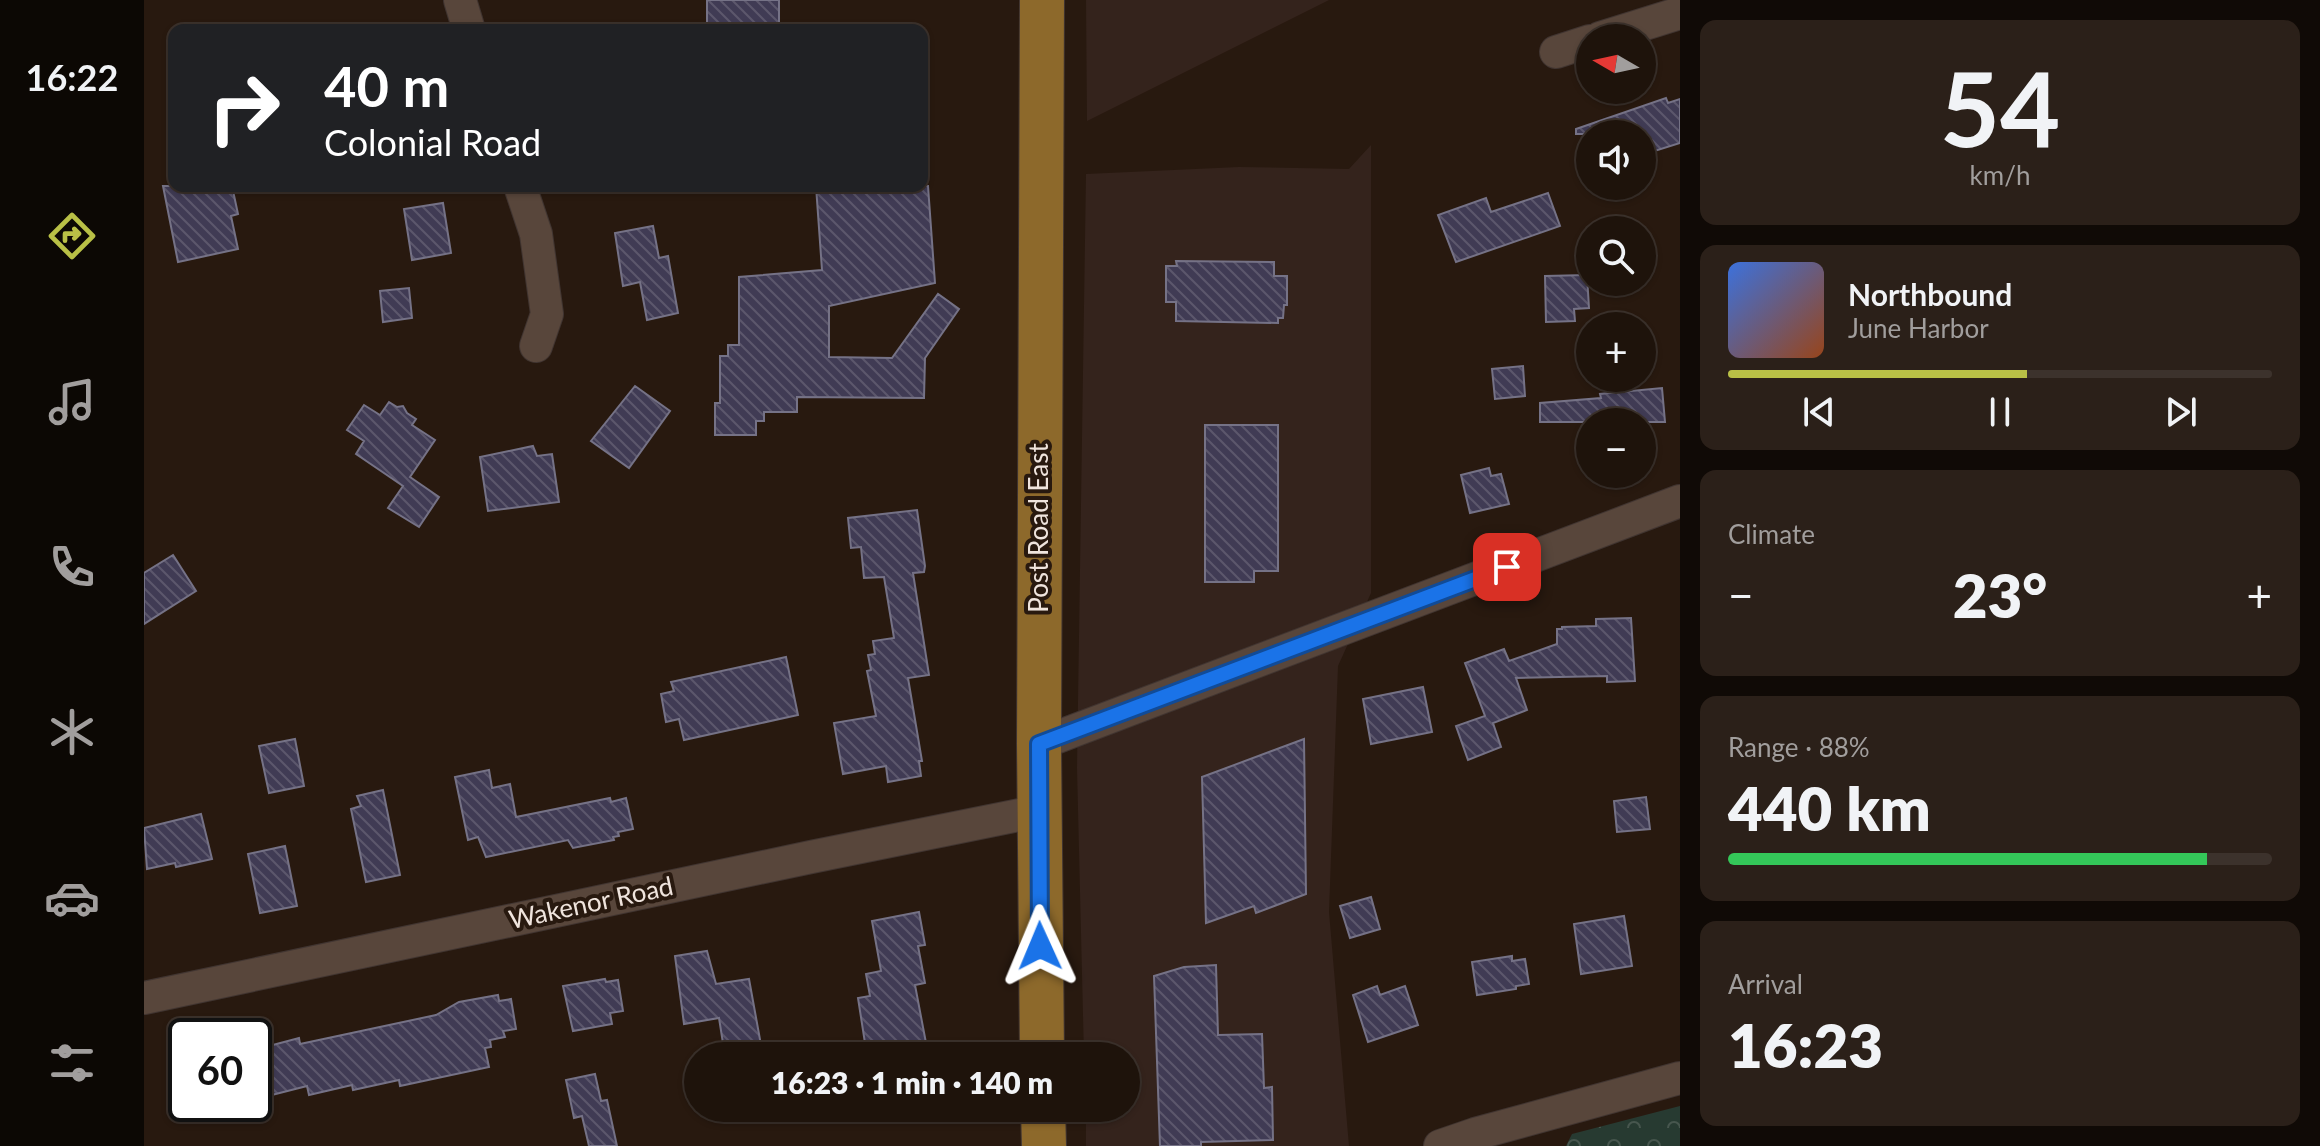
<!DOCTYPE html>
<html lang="en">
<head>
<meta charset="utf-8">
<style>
  body { margin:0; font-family:Lato,sans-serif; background:#2b2019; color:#f1f3f6; height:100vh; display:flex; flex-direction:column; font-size:30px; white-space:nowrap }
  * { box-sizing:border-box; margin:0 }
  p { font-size:26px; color:#a19e9d }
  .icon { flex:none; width:44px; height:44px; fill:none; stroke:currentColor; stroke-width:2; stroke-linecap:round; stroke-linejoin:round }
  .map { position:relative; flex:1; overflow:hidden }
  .side { display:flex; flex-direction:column; gap:20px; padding:20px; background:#100a06; width:640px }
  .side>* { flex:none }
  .top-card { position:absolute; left:24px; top:24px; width:760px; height:168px; border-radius:16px; box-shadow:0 2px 6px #0004,0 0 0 2px #3c322c; background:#202124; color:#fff; overflow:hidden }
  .needle { width:52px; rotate:279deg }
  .fabs { position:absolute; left:1432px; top:24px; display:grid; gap:16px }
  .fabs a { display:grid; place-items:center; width:80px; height:80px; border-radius:50%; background:#1e130b; box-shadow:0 2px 6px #0004,0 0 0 2px #3c322c; font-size:40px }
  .speed { position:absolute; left:24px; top:1018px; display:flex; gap:16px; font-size:40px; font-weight:700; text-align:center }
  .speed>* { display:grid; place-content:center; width:104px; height:104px; border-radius:50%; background:#1e130b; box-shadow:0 2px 6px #0004,0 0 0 2px #3c322c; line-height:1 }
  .speed .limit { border:4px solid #111; border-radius:12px; background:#fff; color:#111 }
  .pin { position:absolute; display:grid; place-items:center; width:68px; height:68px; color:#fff; margin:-34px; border-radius:16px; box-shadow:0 4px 12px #0006 }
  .me { position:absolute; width:88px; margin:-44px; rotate:359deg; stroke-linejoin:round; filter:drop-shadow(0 0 6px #0008) }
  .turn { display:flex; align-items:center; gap:28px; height:168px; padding:0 24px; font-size:36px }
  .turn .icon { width:104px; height:104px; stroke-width:2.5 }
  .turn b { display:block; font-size:56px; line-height:68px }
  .big { font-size:60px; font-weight:800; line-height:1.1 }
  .side .tile { flex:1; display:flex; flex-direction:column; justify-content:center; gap:12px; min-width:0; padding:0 28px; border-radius:16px; background:#2b2019 }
  .side .dial { align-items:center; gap:0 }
  .dial b { font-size:104px; line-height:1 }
  .song { display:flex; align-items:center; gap:24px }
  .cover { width:96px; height:96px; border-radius:12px; background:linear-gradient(135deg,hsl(220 70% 55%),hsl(20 70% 35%)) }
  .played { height:8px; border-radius:4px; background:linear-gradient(90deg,#b9c046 55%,#3c322c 55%) }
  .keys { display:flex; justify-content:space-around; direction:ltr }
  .heat { display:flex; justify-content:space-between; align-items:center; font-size:44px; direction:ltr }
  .charge { height:12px; border-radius:6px; background:linear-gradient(90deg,#34c759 88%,#3c322c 0) }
  .trip { position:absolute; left:540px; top:1042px; width:456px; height:80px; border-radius:40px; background:#1e130b; box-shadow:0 2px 6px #0004,0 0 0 2px #3c322c; font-weight:800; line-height:80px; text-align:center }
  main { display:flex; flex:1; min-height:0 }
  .menu { display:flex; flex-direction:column; width:144px; justify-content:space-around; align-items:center; background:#0c0804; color:#a19e9d }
  .menu .icon { width:56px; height:56px }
  .menu .selected { color:#b9c046 }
  .menu b { font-size:36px; color:#f1f3f6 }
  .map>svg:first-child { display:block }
</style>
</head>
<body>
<main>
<nav class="menu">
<b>16:22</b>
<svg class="icon selected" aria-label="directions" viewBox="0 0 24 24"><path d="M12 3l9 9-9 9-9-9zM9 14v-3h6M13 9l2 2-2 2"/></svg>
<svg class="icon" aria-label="music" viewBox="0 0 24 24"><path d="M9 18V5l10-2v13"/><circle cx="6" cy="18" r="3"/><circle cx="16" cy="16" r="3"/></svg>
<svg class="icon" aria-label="phone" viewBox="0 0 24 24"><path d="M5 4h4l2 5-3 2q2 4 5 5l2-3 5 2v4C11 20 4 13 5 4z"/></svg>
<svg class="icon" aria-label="climate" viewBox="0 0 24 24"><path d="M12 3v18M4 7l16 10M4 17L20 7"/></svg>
<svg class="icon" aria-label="car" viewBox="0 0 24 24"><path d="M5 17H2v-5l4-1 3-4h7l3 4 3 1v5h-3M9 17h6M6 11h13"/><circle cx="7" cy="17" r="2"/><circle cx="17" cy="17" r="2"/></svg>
<svg class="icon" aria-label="filters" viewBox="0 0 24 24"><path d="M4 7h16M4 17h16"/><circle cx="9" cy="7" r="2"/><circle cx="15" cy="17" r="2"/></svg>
</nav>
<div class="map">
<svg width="1536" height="1146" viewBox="0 0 1536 1146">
  <defs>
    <pattern id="forest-crowns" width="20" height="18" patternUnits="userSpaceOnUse" patternTransform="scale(2)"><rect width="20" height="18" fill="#273a31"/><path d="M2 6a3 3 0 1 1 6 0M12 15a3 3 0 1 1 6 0" fill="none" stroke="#47564e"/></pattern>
    <pattern id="building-back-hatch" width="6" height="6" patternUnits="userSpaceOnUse" patternTransform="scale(2)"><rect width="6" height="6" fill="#403b54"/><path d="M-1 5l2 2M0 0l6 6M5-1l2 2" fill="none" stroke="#5c576c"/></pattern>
  </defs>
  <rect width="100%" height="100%" fill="#28190f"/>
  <path fill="#34231c" d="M942 0H1185L943 121Z
    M1227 145V593L1194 666 1185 912 1205 1146H942V1108H982V1056H940L933 768 942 174 1095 167 1205 169Z"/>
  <path fill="url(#forest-crowns)" d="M1536 1106V1146H1422L1428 1134Z"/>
  <path fill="url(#building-back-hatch)" stroke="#757286" stroke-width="2" d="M563 0H635V30H563Z
    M1522 98 1524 103 1536 99V143L1498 155V134H1432V129Z
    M19 186H88L94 214 87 216 94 249 34 262Z
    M672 186H784L791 283 685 306V357L748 358 794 294 815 309 781 358 780 398 653 397V412H620V421H612V435H571V403H576V356H584V345H595V277L678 270Z
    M1404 193 1416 226 1312 262 1294 215 1342 198 1347 212Z
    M299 203 307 253 268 260 260 209Z
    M509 226 515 258 524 256 534 313 503 320 496 282 479 286 471 233Z
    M1032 261 1130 262V276H1143V305H1140L1139 318H1134V323L1032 321V302H1022V266H1033Z
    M1443 275 1445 308 1430 309 1431 321 1402 322 1401 276Z
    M265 288 268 318 239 322 236 291Z
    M1379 366 1381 396 1351 399 1348 369Z
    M491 386 526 411 485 468 447 441Z
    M1518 388 1521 422H1396V403L1457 398 1456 394Z
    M245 402 253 407 259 406 263 413 272 419 268 425 291 440 266 477 295 497 275 527 244 508 259 486 212 454 220 441 203 430 220 405 236 415Z
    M1061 425H1134V571H1110V582H1061Z
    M389 446 393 456 408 454 415 502 344 511 336 457Z
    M1345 468 1347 476 1357 474 1365 504 1326 513 1317 475Z
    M773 510 781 566 780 572 769 573 785 675 764 678 778 761H775L777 776 744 782 742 766 699 774 690 723 732 716 723 671 727 670 724 655 731 654 729 641 750 638 740 577 720 578 717 547 707 548 704 518Z
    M29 555 52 591 0 624V573Z
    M1487 618 1491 681 1463 682V676L1372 678 1383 710 1349 723 1357 747 1324 760 1312 726 1341 716 1321 663 1360 649 1365 661 1413 644V629H1418V627L1452 626V619Z
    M642 657 654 715 540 740 535 719 522 722 517 694 530 691 527 682Z
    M1279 687 1288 732 1227 744 1219 699Z
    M151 739 160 786 125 793 115 746Z
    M1160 739 1162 894 1112 913 1110 906 1062 923 1058 777Z
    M345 770 348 788 366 784 372 817 466 798 467 802 482 798 489 829 474 832 475 836 469 837 470 840 429 848 424 840 342 857 334 837 324 840 311 777Z
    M239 790 256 875 222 882 207 809 217 806 213 796Z
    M1502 797 1506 829 1473 832 1470 801Z
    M57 814 68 859 32 867 31 863 3 869 0 828Z
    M141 846 153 906 116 913 104 854Z
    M1227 897 1236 929 1206 938 1196 906Z
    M775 912 781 945 774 946 781 983 771 985 782 1043 774 1044 776 1056H723L714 998 726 996 722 974 737 971 728 921Z
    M1480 916 1488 966 1437 974 1430 924Z
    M563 951 572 984 605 979 619 1056H581L575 1018 540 1024 531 956Z
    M1368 956V961L1381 959 1385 984 1372 986V989L1333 995 1328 962Z
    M1072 965 1074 1035 1118 1034 1120 1088 1128 1087 1129 1140 1057 1142V1146H1016L1010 976 1040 967Z
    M461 979 462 982 474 980 479 1011 466 1013 468 1024 429 1031 419 986Z
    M1233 986 1236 995 1261 986 1274 1025 1224 1042 1209 995Z
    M354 995 355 1001 367 999 372 1029 359 1031 361 1037 346 1040 347 1047 341 1048 345 1067 256 1086 255 1080 209 1090 208 1085 165 1095 163 1086 120 1097 110 1054 126 1050 125 1046 155 1038 156 1044 292 1015 315 1002Z
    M451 1074 457 1101 463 1100 473 1146H445L438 1116 430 1118 422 1080Z"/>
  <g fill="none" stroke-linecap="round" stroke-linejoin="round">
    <defs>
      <path id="minor" d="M316 0 325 30
        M1456 38 1536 13
        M1412 52 1446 41
        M376 186 392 234 403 314 392 346
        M895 744 1536 501
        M0 998 667 857 895 811
        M1296 1146 1331 1134 1536 1078"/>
      <path id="primary" d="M898 0 895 744 898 1056
        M899 1108 900 1146"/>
    </defs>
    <use href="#minor" stroke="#413531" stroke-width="34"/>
    <use href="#primary" stroke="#413531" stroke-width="46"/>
    <use href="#minor" stroke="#58463b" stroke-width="32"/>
    <use href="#primary" stroke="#8d692b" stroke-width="44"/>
  </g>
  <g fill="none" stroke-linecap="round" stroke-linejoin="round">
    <defs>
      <path id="route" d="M896 946 895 744 1363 567"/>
    </defs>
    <use href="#route" stroke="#114b97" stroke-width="20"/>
    <use href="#route" stroke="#1a73e8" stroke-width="14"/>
  </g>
  <g text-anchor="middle" stroke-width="8" stroke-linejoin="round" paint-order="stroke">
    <g font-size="26" fill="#efe4dd" stroke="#28190f">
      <text transform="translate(895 528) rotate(-90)" y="9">Post Road East</text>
      <text transform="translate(447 903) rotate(-12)" y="9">Wakenor Road</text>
    </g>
  </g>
</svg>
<div class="fabs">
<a><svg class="needle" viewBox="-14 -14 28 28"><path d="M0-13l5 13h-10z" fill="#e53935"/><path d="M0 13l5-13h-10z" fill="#a19e9d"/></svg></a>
<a><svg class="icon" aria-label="sound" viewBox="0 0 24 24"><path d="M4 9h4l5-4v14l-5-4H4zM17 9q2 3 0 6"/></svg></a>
<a><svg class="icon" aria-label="search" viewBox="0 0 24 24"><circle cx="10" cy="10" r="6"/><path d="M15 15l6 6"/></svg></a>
<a>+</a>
<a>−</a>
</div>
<div class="speed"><div class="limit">60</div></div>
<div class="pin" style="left:1363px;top:567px;background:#d93025"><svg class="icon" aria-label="arrive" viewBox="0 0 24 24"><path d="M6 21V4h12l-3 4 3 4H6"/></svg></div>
<svg class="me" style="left:896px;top:946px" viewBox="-20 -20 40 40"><path d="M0-17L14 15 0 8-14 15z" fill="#1a73e8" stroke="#fff" stroke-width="4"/></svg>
<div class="trip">16:23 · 1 min · 140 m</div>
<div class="top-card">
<div class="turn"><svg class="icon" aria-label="right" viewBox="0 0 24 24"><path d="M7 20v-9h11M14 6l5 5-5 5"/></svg><div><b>40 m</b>Colonial Road</div></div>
</div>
</div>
<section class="side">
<div class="tile dial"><b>54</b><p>km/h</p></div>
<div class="tile">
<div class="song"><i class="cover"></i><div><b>Northbound</b><p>June Harbor</p></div></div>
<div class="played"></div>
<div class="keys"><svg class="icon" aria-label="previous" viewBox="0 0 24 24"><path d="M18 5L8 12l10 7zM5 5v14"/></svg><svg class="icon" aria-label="pause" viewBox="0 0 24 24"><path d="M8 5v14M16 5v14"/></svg><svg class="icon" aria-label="next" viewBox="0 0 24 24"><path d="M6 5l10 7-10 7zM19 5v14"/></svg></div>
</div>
<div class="tile"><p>Climate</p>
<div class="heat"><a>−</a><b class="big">23°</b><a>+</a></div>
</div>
<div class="tile"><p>Range · 88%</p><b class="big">440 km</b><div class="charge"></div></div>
<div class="tile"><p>Arrival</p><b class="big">16:23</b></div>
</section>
</main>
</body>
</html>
